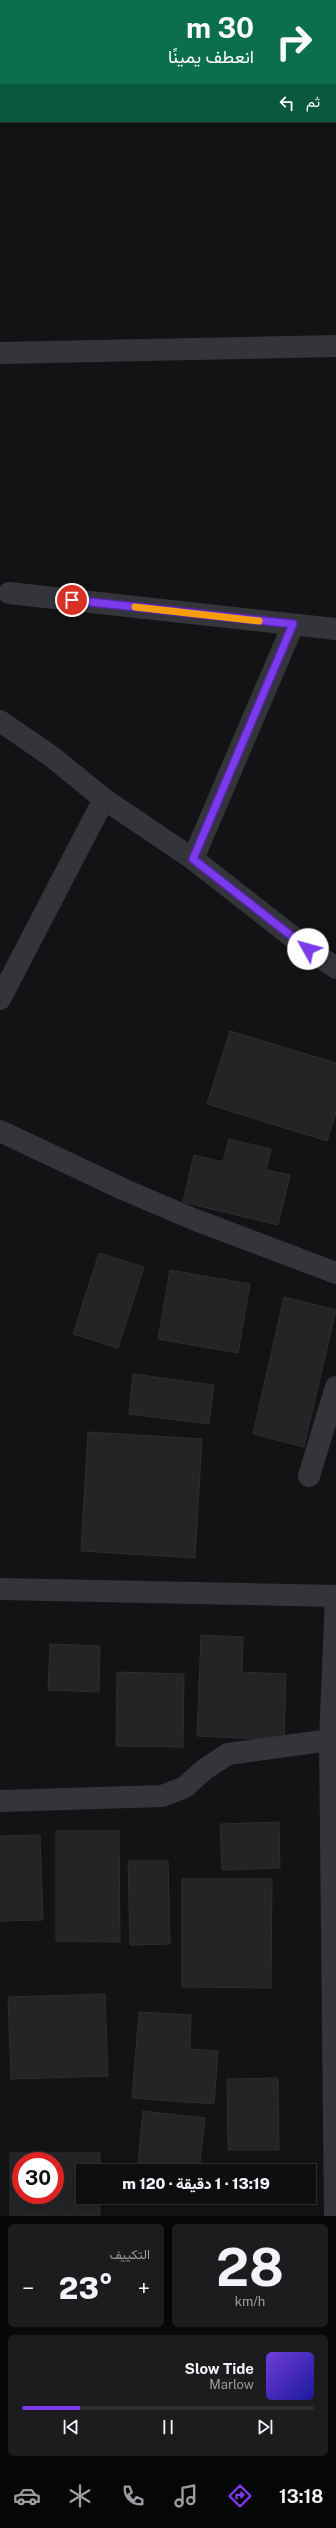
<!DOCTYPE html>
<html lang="ar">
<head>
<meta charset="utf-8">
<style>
  body { margin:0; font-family:"Public Sans",Vazirmatn,sans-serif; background:#1c1c1e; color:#f1f3f6; direction:rtl; height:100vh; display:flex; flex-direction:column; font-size:15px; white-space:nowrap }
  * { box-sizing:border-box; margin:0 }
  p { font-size:13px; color:#9b9c9f }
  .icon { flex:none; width:22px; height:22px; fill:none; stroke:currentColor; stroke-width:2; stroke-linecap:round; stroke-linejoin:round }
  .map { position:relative; height:2216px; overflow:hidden; direction:ltr }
  .sheet { display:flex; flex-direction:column; gap:8px; padding:8px; background:#080809; flex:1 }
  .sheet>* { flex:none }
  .hud { position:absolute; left:0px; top:0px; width:336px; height:122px; box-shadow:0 4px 16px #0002,0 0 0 1px #2e2e30; direction:rtl; background:#0b6e4f; color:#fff; overflow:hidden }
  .speed { position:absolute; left:12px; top:2152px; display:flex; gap:8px; font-size:20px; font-weight:700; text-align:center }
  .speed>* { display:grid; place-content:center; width:52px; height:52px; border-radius:50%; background:#0e0e10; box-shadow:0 4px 16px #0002,0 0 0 1px #2e2e30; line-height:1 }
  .speed .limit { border:6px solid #d22; background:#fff; color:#111 }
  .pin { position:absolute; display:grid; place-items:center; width:34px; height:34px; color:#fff; margin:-17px; border:2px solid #fff; border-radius:50%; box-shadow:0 1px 4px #0007 }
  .me { position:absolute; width:44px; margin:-22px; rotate:308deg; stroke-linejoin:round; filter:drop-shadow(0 0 3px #0008) }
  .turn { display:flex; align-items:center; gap:14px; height:84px; padding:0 16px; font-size:18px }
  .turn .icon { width:52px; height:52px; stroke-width:2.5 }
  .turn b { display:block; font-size:28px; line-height:34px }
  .then { display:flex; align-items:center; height:38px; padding:0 16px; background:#0003; gap:8px; font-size:15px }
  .big { font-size:30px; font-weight:800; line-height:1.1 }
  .sheet .widget { flex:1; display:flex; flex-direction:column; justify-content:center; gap:6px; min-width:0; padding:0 14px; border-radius:6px; background:#1c1c1e }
  .sheet .dial { align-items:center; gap:0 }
  .dial b { font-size:52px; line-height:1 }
  .song { display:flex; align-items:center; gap:12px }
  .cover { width:48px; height:48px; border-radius:6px; background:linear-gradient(135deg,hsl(260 70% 55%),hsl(240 70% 35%)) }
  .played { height:4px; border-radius:2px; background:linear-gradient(90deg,#7c3aed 20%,#2e2e30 20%) }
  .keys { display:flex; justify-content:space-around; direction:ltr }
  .heat { display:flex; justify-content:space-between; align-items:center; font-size:22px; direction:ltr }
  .sheet .tiles { flex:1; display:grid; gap:8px; grid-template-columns:1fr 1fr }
  .widget:last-child { grid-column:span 2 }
  .trip { position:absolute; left:76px; top:2164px; width:240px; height:40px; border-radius:0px; background:#0e0e10; box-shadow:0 4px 16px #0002,0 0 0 1px #2e2e30; font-weight:800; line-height:40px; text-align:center; direction:rtl }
  .tab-bar { display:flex; height:64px; justify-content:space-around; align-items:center; background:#060606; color:#9b9c9f }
  .tab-bar .icon { width:28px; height:28px }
  .tab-bar .current { color:#7c3aed }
  .tab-bar b { font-size:18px; color:#f1f3f6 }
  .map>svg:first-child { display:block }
</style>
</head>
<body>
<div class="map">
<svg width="336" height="2216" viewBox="0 0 336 2216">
  <rect width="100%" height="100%" fill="#131315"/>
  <path fill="#242326" stroke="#2e2d31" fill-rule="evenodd" d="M230 1031 336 1063V1113L327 1141 207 1104Z
    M229 1139 271 1149 266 1170 290 1175 278 1225 183 1202 194 1155 223 1162Z
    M99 1253 144 1267 118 1348 73 1334Z
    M170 1270 250 1284 238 1353 158 1339Z
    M284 1297 336 1310 304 1447 253 1434Z
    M133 1374 214 1385 209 1424 129 1414Z
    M88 1432 202 1439 195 1558 81 1551Z
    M201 1635 243 1637 242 1672 286 1674 284 1740 197 1736Z
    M50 1644 100 1646 99 1692 48 1690Z
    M117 1672 184 1674 183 1747 116 1746Z
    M279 1822 280 1868 222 1870 220 1824Z
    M56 1831H119L120 1942 56 1941Z
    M40 1835 43 1920 0 1921V1836Z
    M128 1861H168L170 1944 130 1945Z
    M182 1879H272L271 1988 182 1987Z
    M105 1994 108 2076 11 2079 8 1997Z
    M139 2012 191 2015 190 2049 218 2051 214 2104 132 2098Z
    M278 2078 279 2150H228L227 2079Z
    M143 2111 205 2118 199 2171H137Z
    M10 2153H100V2171H83V2197H100V2216H10ZM21 2161H55V2195H21Z"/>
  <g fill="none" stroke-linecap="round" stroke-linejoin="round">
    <path stroke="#34353a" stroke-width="22" d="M27 1V0
      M0 38 1 37
      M0 74H1
      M335 105H336
      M0 353 336 346
      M9 593 336 629
      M0 721 51 756 104 799 193 859 308 949 336 968
      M193 859 293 625
      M0 999 104 799
      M0 1131 125 1190 193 1219 336 1273
      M309 1476 336 1387
      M0 1589 336 1596
      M1 1801 162 1796 185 1787 205 1769 228 1754 330 1740
      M335 2216 330 1740 336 1596"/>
  </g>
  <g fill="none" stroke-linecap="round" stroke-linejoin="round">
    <defs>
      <path id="route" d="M72 600 293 624 193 859 308 949"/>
    </defs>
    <use href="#route" stroke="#51269a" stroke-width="10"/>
    <use href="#route" stroke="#7c3aed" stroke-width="7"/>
    <path stroke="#f59e0b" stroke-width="7" d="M135 607 259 621"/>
  </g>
</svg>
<div class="speed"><div class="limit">30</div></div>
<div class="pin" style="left:72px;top:600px;background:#d93025"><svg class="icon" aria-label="arrive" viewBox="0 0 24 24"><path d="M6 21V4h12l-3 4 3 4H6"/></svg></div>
<svg class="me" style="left:308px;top:949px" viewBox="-20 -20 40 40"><circle r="19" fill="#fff"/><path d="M0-13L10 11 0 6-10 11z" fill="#7c3aed"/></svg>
<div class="trip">13:19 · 1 دقيقة · 120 m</div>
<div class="hud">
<div class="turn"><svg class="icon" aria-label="right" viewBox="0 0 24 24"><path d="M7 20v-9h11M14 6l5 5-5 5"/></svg><div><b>30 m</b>انعطف يمينًا</div></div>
<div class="then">ثم<svg class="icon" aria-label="left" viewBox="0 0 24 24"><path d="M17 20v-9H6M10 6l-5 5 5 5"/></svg></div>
</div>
</div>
<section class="sheet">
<div class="tiles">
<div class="widget dial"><b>28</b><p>km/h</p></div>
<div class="widget"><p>التكييف</p>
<div class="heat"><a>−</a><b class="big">23°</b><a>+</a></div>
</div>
<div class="widget">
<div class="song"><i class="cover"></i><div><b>Slow Tide</b><p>Marlow</p></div></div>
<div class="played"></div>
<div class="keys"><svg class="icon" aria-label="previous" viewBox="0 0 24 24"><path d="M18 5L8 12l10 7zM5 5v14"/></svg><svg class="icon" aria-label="pause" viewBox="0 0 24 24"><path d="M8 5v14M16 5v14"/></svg><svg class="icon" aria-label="next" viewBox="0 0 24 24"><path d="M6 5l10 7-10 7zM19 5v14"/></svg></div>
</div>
</div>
</section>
<nav class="tab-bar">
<b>13:18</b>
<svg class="icon current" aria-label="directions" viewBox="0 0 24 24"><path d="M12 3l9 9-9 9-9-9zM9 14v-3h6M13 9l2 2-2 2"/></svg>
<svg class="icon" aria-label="music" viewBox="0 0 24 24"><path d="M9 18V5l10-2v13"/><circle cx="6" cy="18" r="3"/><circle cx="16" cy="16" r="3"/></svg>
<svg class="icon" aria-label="phone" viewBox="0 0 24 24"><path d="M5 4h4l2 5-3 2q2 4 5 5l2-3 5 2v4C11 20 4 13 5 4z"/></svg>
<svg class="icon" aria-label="climate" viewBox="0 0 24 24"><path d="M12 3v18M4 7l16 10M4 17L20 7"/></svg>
<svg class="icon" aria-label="car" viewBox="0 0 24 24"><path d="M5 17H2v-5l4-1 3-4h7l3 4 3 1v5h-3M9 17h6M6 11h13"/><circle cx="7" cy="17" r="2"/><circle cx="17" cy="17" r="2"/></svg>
</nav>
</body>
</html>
